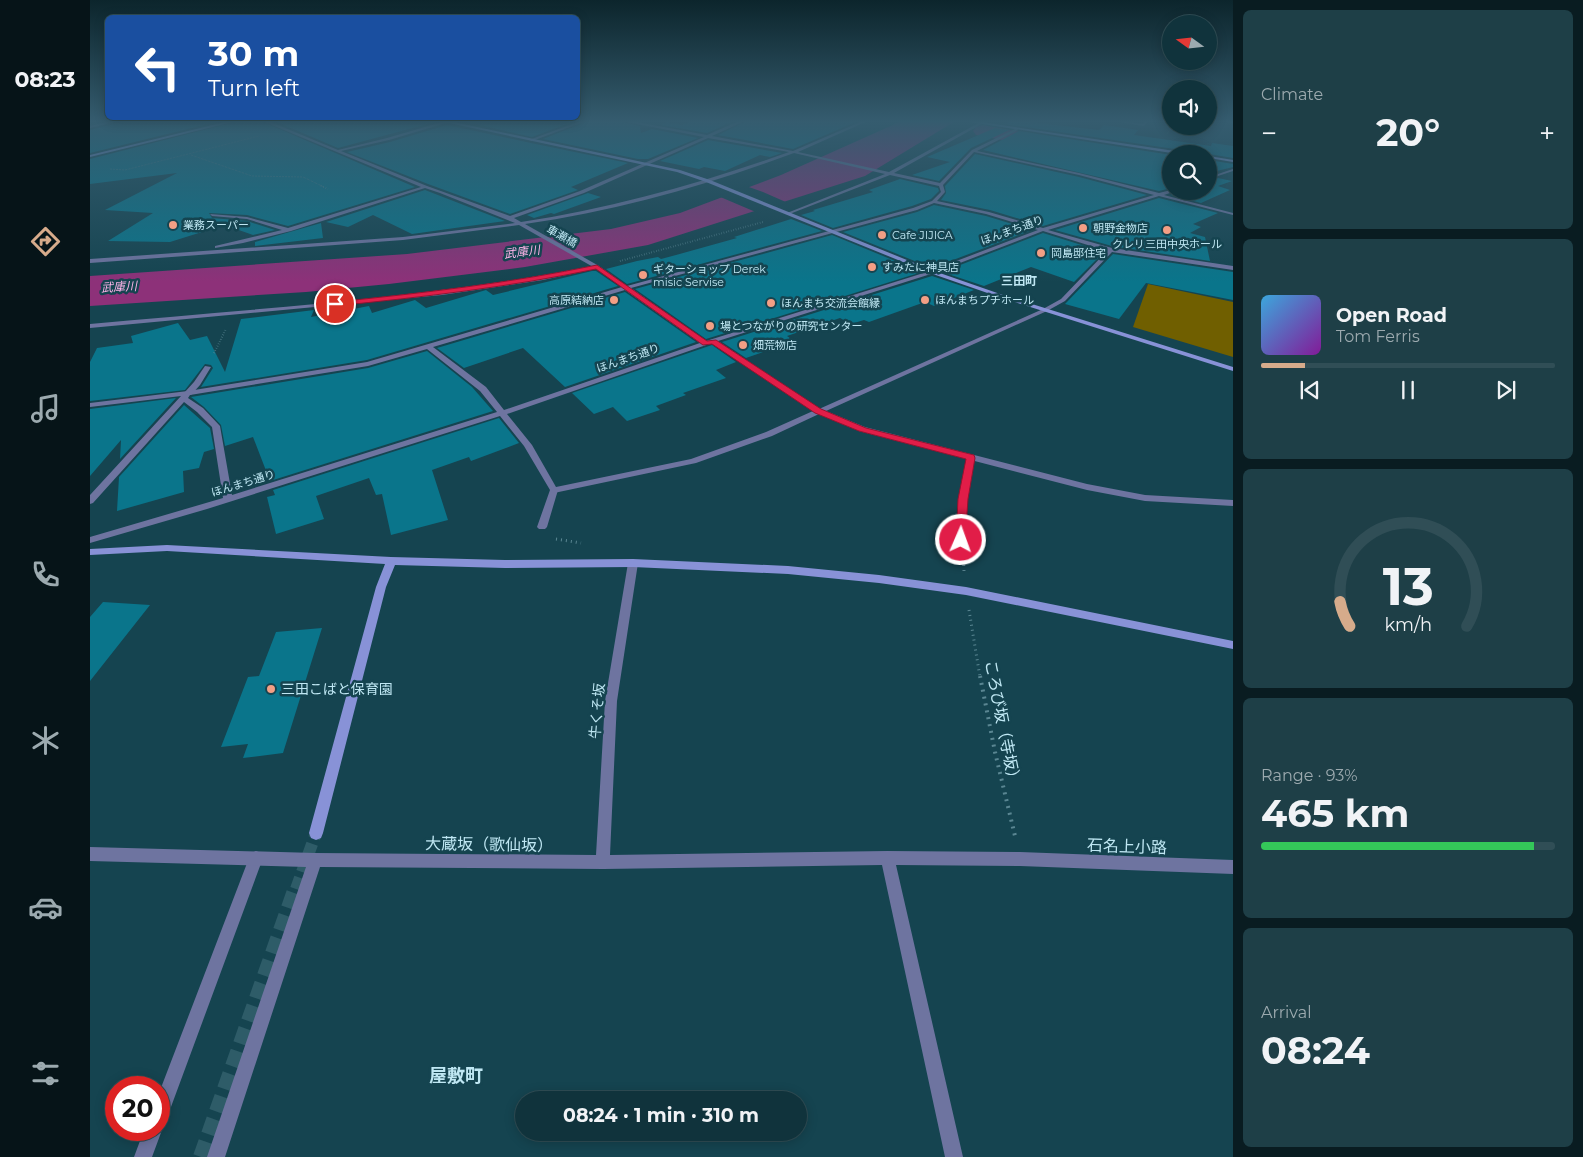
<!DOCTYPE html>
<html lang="en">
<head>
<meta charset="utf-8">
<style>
  body { margin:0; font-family:Montserrat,"Noto Sans JP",sans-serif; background:#1e3f47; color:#f1f3f6; height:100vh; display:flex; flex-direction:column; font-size:19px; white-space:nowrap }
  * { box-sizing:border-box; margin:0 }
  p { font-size:16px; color:#9caaaf }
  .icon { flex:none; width:28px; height:28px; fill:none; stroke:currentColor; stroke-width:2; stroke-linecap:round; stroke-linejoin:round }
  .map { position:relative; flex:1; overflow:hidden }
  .drawer { display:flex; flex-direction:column; gap:10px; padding:10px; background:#091c21; width:350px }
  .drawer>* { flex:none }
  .top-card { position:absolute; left:15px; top:15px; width:475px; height:105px; border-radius:8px; box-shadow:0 2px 12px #0003,0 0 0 1px #304e56; background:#1a4fa0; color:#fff; overflow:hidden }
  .needle { width:32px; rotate:285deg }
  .controls { position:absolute; left:1072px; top:15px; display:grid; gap:10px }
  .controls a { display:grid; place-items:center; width:55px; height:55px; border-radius:50%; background:#10333c; box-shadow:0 2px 12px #0003,0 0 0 1px #304e56; font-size:25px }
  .speed { position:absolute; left:15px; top:1076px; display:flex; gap:10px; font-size:25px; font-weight:700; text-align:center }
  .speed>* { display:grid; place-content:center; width:65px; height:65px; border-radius:50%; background:#10333c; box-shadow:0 2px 12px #0003,0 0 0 1px #304e56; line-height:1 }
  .speed .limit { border:8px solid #d22; background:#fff; color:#111 }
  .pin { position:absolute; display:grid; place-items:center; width:42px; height:42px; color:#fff; margin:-21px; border:2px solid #fff; border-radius:50%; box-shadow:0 1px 5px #0007 }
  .me { position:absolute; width:55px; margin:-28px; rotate:2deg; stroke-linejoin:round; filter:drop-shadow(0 0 4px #0008) }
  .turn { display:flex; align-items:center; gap:18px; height:105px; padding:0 20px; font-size:22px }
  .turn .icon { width:65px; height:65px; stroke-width:2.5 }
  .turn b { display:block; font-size:35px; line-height:42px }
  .big { font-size:38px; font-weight:700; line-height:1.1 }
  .drawer .tile { flex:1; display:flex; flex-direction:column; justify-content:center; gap:8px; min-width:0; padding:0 18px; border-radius:8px; background:#1e3f47 }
  .drawer .dial { align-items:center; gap:0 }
  .dial svg { height:130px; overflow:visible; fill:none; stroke:#304e56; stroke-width:7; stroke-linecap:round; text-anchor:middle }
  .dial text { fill:#f1f3f6; stroke:none }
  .song { display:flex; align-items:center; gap:15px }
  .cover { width:60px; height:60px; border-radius:8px; background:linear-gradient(135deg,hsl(200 70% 55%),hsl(290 70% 35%)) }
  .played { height:5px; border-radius:2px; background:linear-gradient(90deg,#d6ab8b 15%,#304e56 15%) }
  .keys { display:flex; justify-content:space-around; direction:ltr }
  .heat { display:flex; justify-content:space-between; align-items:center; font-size:28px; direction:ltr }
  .charge { height:8px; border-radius:4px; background:linear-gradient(90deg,#34c759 93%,#304e56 0) }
  .trip { position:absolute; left:425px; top:1091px; width:292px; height:50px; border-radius:25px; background:#10333c; box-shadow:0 2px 12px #0003,0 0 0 1px #304e56; font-weight:700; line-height:50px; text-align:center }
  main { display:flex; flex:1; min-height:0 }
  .tab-bar { display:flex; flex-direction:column; width:90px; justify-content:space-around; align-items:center; background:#061418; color:#9caaaf }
  .tab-bar .icon { width:35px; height:35px }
  .tab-bar .selected { color:#d6ab8b }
  .tab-bar b { font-size:22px; color:#f1f3f6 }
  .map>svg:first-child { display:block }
</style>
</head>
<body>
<main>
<nav class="tab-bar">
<b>08:23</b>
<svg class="icon selected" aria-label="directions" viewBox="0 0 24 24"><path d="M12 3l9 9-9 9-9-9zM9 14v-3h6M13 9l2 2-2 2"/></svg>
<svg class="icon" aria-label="music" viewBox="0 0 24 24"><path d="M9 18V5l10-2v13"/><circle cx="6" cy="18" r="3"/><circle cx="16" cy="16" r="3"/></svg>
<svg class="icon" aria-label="phone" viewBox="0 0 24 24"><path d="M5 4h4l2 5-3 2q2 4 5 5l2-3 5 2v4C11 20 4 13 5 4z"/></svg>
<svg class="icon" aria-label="climate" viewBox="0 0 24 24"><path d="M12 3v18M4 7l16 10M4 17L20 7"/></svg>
<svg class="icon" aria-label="car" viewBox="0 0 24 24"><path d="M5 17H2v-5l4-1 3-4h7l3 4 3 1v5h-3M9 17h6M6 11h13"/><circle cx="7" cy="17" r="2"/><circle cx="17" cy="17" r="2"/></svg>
<svg class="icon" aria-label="filters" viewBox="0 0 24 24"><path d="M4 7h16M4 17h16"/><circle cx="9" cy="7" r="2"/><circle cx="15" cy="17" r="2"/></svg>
</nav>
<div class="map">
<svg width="1143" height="1157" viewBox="0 0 1143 1157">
  <rect width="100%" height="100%" fill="#154450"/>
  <path fill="#705f00" d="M1058 284 1143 302V357L1043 327Z"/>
  <path fill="#8d3179" d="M814 120H867L775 176 558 245 435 267 299 284 216 292 0 306V276L317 254 521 229 590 213 691 175Z"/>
  <path fill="#154450" d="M656 186 673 192 698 203 668 213 628 196Z"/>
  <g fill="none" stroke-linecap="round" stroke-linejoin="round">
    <path fill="#8d3179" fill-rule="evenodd" d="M893 125 996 144 1081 155V168L996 156 886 135 883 131 886 127Z"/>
  </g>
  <path fill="#0a758b" d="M40 120H134L0 153V130Z
    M153 120H168L325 187 198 226 157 215 119 213 122 218 157 221 185 230 163 235 126 222 112 232 80 242 18 241 63 213 15 210 87 173 0 184V159Z
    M182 120H343L345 122 248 148Z
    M368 120H487L442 137Z
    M501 120H524L550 126 551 133 562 129 608 138 558 159H548L453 139Z
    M603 120H646L617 133 571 125 577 122 592 125Z
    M659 120H770L703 149 628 135Z
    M922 120 1009 130 1014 125 1048 130 1044 135 1121 146 1122 143 1143 146V158L1119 154H1102L1098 151 915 124Z
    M357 125 441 143 538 163 481 187 488 190 420 214 338 184 257 152 300 142Z
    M905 128 919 130 881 148 849 181 822 175 860 162 837 157Z
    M929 131 1081 155V188L1069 191 893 150Z
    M618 140 692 153 680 157 670 155 635 171 614 167 609 169 570 161Z
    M885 154 989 177 1057 195 953 226 900 210 851 200 856 193 855 186Z
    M1119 160 1143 164V167L1119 173Z
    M1128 178 1142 181 1128 186 1140 190 1111 203 1081 195 1085 191H1119V181Z
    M810 179 848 188 849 191 841 199 822 206 743 228 711 215 725 211 723 210 783 192 779 190Z
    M335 190 415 221 322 234 283 215 258 227 236 222Z
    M498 193 511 197 464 214 461 213 444 218 437 215Z
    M1069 198 1128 213 1103 224 1111 227 1100 233 1115 237 1120 261 1022 246 965 230Z
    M844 205 896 216 942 230 842 268 753 232 827 212Z
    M701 219 732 231 537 284 516 269 547 261 568 257 571 259 586 255 647 238 644 237Z
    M231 223 233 238 165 246V242Z
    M953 233 1014 252 984 282 941 267 894 286 852 272Z
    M742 235 832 272 616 339 545 289Z
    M1023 254 1143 272V300L1056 283 1029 319 975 304Z
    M502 271H506L528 286 277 360 111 387 123 368 121 365 115 364 95 390 0 401V362L7 348 43 343 41 336 88 323 100 340 117 336 135 372 151 319 224 310 221 317 279 306 282 313 325 300 336 308 396 290 403 295Z
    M842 276 884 290 844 306 835 302 779 322 774 320 761 324 750 318 697 336 704 341 656 358 632 342Z
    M535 292 606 342 475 387 433 348 374 368 347 348Z
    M622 345 646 362 626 370 636 378 593 393 596 395 566 406 570 410 537 421 523 407 504 414 482 393Z
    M337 351 382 387 403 411 180 481 163 437 135 446 131 425 114 407 101 397 278 368Z
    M86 398 30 459 31 440 0 476V409Z
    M94 405 120 428 124 449 114 452 109 468 93 471 94 492 27 511 29 477Z
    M409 418 429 443 381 461 379 457 342 470 358 520 301 535 292 494 286 495 279 478 226 496 234 519 186 534 177 497 185 495 183 490Z
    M13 602 60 605 0 681V617Z
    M232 628 193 753 153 758 158 744 131 747 158 677 169 676 186 632Z"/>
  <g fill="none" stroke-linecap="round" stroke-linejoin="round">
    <path stroke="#2e5c68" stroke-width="12" stroke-dasharray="12 6" stroke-linecap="butt" d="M206 889 226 833"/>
    <path stroke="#2e5c68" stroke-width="16" stroke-dasharray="16 8" stroke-linecap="butt" d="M111 1157 206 888"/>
    <path stroke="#5a8692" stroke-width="1" stroke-dasharray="0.5 1" stroke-linecap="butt" d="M1077 134 1082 126
      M101 155 162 176 213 177 234 187
      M20 169 35 170 169 136"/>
    <path stroke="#5a8692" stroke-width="2" stroke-dasharray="0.5 2" stroke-linecap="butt" d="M231 186 238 189
      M530 261 673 222
      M124 353 136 329"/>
    <path stroke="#5a8692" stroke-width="3" stroke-dasharray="1 4" stroke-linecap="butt" d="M466 539 491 543
      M873 555 874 571
      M879 610 890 677"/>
    <path stroke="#5a8692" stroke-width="4" stroke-dasharray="2 5" stroke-linecap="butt" d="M890 676 905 752 925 836"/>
    <path fill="#6e74a0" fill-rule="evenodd" d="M507 265 510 267 509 268 453 280 352 295 0 328V324C169 308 340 299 507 265Z
      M115 366 121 367 110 385 101 395H95L94 393 104 382Z
      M881 454 885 457 877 499 876 540 871 543 866 540 869 499 877 457Z
      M464 487 468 490 457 527 455 529H449L447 527 460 490Z
      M166 851 171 853 173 858 78 1115 75 1121 69 1124 72 1130 62 1157H44L54 1130H69V1093L159 858 161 853Z"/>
    <path fill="#6e74a0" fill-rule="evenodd" d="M25 120H33L0 128V126Z
      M170 120H176L248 150 297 138 359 120H366L299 140 251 151 337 186 420 216 490 191 614 137 526 120H536L617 135 651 120H657L622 136 703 151 775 120H780L708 152 799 172 894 120H899L804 173 850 183 882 150 927 128 928 130 887 151 989 173 1069 193 1081 190 1083 192 1074 195 1143 213V215L1069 196 958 230 1022 248 1143 266V270L1022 252 975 301 957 311 736 411 775 427 997 484 1055 495 1143 500V506L1055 501 997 490 769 431 729 414 682 436 606 463 464 493 460 490 434 446 410 416 117 509 0 543V537L133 498 122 427 107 412 94 402 3 503 0 504V495L91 396 0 407V403L98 391 277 362 532 287 505 268 429 225 313 240 0 263V259L313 237 425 223 350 193 335 188 201 231 153 243 125 248V246L192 230 157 219 122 216 120 214 157 217 198 228 331 187ZM618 138 699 152C612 183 522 208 431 222L424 218 494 193ZM884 152 989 175 1064 195 953 228 899 212 847 201 855 192 853 185ZM704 153 795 174 697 213V215L800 175 849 186 851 192 842 201 823 208 537 286 509 266 435 224C527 211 617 185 704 153ZM844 203 896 214 948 230 840 271 616 341 541 288 827 210ZM953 231 1017 251 971 299 953 309 729 409 628 341 844 273ZM535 290 610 343 414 410 396 387 343 347ZM622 343 723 411 676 432 601 459 466 487 442 445 417 414ZM337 349 390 391 407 412 142 495 130 426 113 408 98 398 100 395 278 366Z
      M493 120H499L442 141 439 140Z
      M1018 120 1053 124 1055 120H1059L1054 126Z
      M1128 120 1143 121V123L1130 121Z
      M1143 169V171L1119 179V177Z
      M543 559 548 563 527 701 520 855 797 851 930 852 1143 860V874L930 866 806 865 873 1157H855L792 865 513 869 230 867 135 1157H117L216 867 0 861V847L225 853 506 855 515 701 538 563Z"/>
    <path fill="#8892d7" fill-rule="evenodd" d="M143 120H151L0 157V155Z
      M345 120H354L590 170 620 180 844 271 913 295 1143 367V371L909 297 840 273 616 182 587 172Z
      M878 120 1098 153 1100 154H1088L867 120Z
      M1119 156 1143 160V162L1119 158Z
      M77 545 301 557 415 560 543 559 698 566 789 575 876 587 1143 641V649L876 595 789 583 698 574 543 567 415 568 305 565 296 587 233 833 231 838 226 840 221 838 219 833 286 587 295 564 77 551 0 555V549Z"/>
  </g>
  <linearGradient id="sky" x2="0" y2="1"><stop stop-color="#0c252c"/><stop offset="0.43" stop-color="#355c6f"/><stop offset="1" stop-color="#355c6f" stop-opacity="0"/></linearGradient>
  <rect width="1143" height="282" fill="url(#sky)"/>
  <path fill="#e11d48" stroke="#92132f" d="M507 265 617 341 626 340 731 409 776 428 884 455 885 458 878 499 875 543 871 544 866 540 868 499 876 459 769 431 725 413 622 344 613 345 506 269C420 287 333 297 245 306L241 304 245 302C333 293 420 283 507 265Z"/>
  <g fill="#f39f85" stroke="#154450" stroke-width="2">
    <circle cx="83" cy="225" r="5"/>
    <circle cx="993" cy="228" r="5"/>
    <circle cx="1077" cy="230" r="5"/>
    <circle cx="792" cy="235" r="5"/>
    <circle cx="951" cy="253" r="5"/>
    <circle cx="782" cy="267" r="5"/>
    <circle cx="553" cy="275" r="5"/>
    <circle cx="524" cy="300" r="5"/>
    <circle cx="835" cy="300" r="5"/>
    <circle cx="681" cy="303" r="5"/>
    <circle cx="620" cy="326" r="5"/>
    <circle cx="653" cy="345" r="5"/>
    <circle cx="181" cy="689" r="5"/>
  </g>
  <g text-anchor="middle" stroke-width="5" stroke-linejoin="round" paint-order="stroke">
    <g font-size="11" fill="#bfe7f3" stroke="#154450" text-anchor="start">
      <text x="93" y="229">業務スーパー</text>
      <text x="1003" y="232">朝野金物店</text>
      <text x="802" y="239">Cafe JIJICA</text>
      <text x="1077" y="248" text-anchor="middle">クレリ三田中央ホール</text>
      <text x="961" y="257">岡島邸住宅</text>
      <text x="792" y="271">すみたに神具店</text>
      <text x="563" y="273">ギターショップ Derek<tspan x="563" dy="13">misic Servise</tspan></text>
      <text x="514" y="304" text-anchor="end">高原結納店</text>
      <text x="845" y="304">ほんまちプチホール</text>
      <text x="691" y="307">ほんまち交流会館縁</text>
      <text x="630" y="330">場とつながりの研究センター</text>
      <text x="663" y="349">畑荒物店</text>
    </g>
    <g font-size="11" fill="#bfe7f3" stroke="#154450">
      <text transform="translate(922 230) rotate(-20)" y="4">ほんまち通り</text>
      <text transform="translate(472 236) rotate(29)" y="4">車瀬橋</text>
      <text transform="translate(538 358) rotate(-19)" y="4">ほんまち通り</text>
      <text transform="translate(153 483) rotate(-17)" y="4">ほんまち通り</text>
    </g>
    <g font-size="12" font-style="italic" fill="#feb4e8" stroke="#154450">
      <text transform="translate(432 252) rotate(-7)" y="4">武庫川</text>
      <text transform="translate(29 287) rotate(-3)" y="4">武庫川</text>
    </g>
    <g font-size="12" font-weight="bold" fill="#bfe7f3" stroke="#154450">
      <text x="929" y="285">三田町</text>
    </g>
    <g font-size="14" fill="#bfe7f3" stroke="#154450" text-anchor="start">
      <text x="191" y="694">三田こばと保育園</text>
    </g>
    <g font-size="14" fill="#bfe7f3" stroke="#154450">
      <text transform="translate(507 711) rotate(-85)" y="5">牛くそ坂</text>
    </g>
    <g font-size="16" fill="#bfe7f3" stroke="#154450">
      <text transform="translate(913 723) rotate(79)" y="6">ころび坂（寺坂）</text>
      <text transform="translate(399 844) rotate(1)" y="6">大蔵坂（歌仙坂）</text>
      <text transform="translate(1037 846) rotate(2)" y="6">石名上小路</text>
    </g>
    <g font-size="18" font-weight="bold" fill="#bfe7f3" stroke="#154450">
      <text x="366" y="1082">屋敷町</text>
    </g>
  </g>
</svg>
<div class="controls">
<a><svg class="needle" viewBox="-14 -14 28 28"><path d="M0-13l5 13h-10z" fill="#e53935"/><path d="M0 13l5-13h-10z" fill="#9caaaf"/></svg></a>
<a><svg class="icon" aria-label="sound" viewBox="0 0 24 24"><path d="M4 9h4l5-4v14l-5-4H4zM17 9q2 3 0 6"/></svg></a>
<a><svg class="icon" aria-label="search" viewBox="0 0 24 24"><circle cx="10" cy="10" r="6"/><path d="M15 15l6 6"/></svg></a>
</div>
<div class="speed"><div class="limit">20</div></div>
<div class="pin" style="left:245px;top:304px;background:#d93025"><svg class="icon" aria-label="arrive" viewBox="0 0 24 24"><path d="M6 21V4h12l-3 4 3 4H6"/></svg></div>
<svg class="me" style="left:871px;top:540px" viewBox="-20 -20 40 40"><circle r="17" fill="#e11d48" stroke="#fff" stroke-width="3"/><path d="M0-11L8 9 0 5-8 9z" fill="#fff"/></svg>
<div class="trip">08:24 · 1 min · 310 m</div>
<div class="top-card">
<div class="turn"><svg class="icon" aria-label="left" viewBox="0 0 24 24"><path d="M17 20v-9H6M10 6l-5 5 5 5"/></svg><div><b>30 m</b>Turn left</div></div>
</div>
</div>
<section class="drawer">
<div class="tile"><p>Climate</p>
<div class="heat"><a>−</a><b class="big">20°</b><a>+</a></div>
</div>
<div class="tile">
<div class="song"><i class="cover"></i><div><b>Open Road</b><p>Tom Ferris</p></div></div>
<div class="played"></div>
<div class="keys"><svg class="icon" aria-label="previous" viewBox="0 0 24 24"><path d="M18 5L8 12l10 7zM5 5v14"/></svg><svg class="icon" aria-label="pause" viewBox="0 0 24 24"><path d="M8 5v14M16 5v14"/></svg><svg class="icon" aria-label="next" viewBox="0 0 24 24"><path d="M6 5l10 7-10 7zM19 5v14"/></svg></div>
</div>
<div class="tile dial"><svg viewBox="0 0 100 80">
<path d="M14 69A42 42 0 1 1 86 69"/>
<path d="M14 69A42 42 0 0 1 8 54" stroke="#d6ab8b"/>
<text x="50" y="56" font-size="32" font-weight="700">13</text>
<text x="50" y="72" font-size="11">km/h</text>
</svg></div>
<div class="tile"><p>Range · 93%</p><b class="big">465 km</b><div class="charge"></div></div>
<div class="tile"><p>Arrival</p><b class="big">08:24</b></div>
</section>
</main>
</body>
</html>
